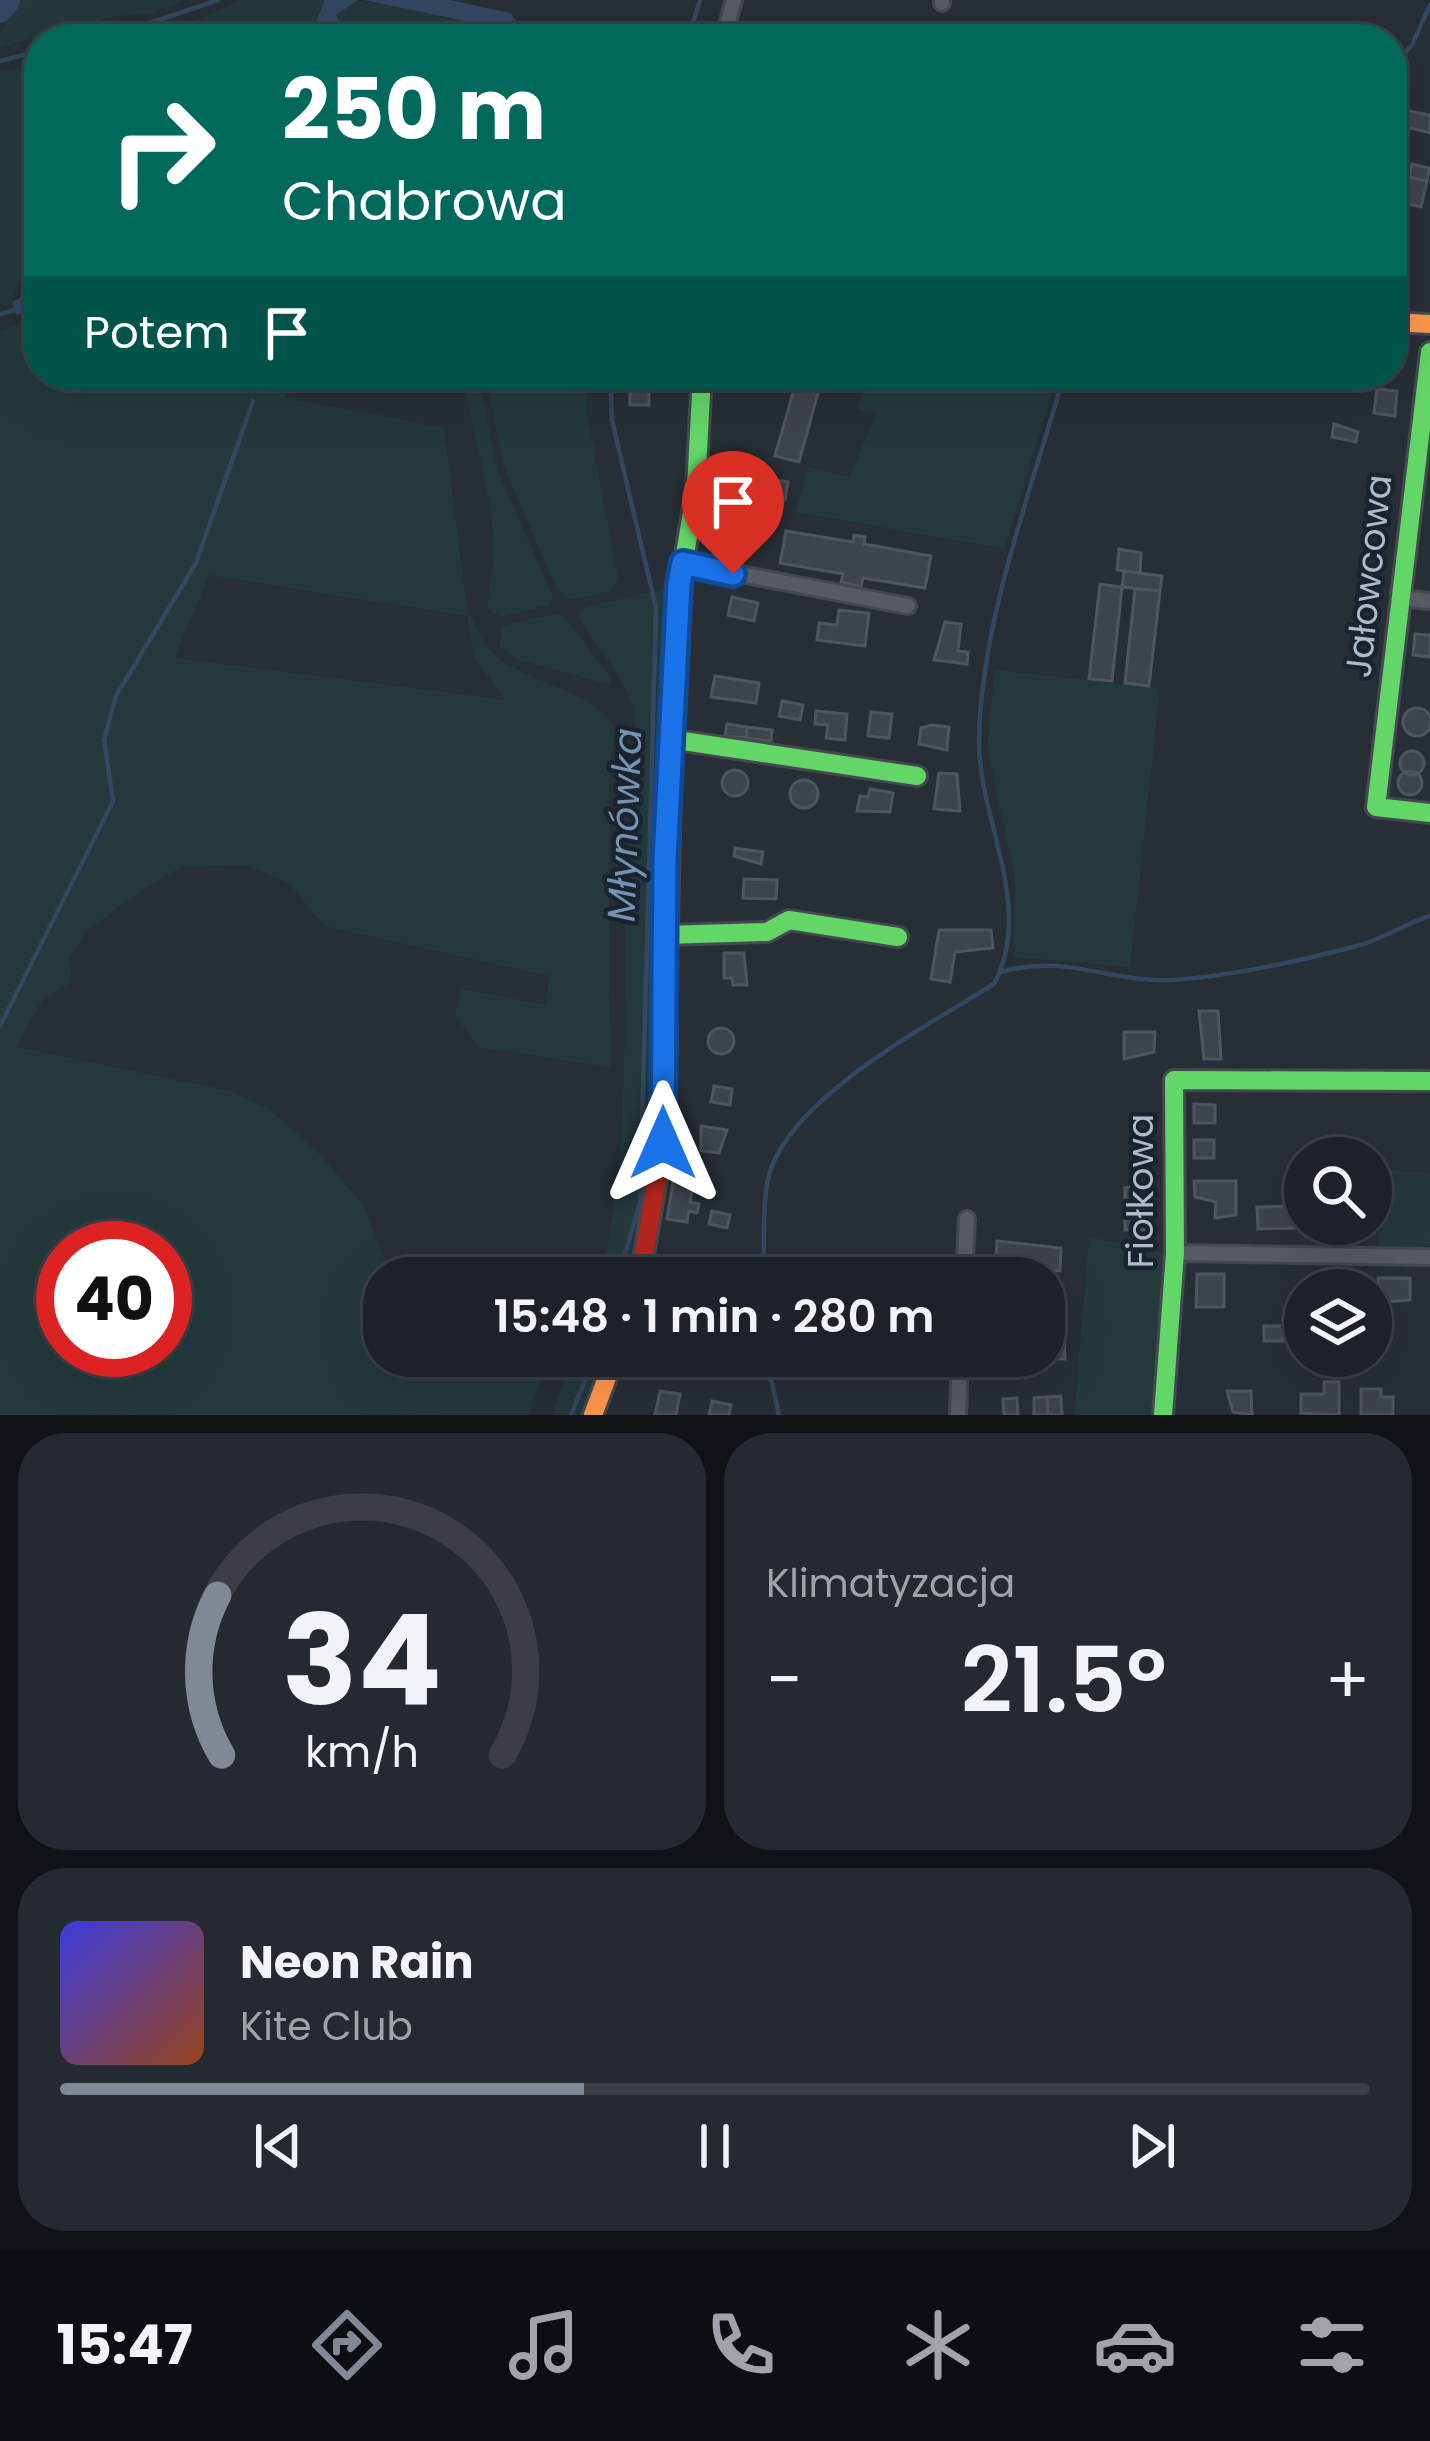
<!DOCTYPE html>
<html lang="pl">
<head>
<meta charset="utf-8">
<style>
  body { margin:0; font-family:Poppins,sans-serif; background:#252a30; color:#f1f3f6; height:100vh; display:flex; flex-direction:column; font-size:45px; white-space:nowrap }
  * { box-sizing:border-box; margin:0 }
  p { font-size:39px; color:#a0a4a8 }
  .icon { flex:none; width:66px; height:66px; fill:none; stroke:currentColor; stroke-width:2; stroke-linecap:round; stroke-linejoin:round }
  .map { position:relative; height:1415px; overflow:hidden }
  .side { display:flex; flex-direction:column; gap:18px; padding:18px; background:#101316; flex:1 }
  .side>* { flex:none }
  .banner { position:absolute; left:24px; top:24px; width:1383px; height:366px; border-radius:48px; box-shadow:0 12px 48px #0002,0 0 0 3px #3b3f45; background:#00695c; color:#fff; overflow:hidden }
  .buttons { position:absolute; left:1284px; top:1137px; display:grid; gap:24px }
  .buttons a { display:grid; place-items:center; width:108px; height:108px; border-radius:50%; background:#1d2228; box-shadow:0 12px 48px #0002,0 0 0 3px #3b3f45; font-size:60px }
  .speed { position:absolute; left:36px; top:1221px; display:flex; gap:24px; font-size:60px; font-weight:700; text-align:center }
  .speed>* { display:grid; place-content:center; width:156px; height:156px; border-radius:50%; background:#1d2228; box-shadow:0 12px 48px #0002,0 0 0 3px #3b3f45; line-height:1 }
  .speed .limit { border:18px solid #d22; background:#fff; color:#111 }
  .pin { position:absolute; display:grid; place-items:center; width:102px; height:102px; color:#fff; margin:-123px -51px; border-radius:50% 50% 50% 0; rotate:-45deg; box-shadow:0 0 12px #0007 }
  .pin .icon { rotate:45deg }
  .me { position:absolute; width:132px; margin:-66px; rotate:0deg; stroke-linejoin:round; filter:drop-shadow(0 0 9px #0008) }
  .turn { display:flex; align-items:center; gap:42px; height:252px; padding:0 60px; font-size:54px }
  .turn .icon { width:156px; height:156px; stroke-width:2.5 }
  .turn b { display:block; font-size:84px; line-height:102px }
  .then { display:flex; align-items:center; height:114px; padding:0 60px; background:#0003; gap:24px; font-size:45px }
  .big { font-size:90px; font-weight:600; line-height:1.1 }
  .side .card { flex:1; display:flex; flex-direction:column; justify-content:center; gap:18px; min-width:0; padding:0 42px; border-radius:48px; background:#252a30 }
  .side .dial { align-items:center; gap:0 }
  .dial svg { height:312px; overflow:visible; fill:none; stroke:#3b3f45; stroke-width:7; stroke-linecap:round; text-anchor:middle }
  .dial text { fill:#f1f3f6; stroke:none }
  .song { display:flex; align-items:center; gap:36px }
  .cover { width:144px; height:144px; border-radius:18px; background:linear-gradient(135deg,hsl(240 70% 55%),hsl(20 70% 35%)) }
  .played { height:12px; border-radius:6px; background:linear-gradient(90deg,#808995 40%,#3b3f45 40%) }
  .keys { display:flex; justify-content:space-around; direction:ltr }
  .heat { display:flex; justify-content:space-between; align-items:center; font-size:66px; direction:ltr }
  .side .tiles { flex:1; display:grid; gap:18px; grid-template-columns:1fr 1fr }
  .card:last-child { grid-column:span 2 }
  .trip { position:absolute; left:363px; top:1257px; width:702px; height:120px; border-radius:48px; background:#1d2228; box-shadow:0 12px 48px #0002,0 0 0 3px #3b3f45; font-weight:600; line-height:120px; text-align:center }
  .dock { display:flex; height:192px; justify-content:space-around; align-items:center; background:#0c0e10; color:#a0a4a8 }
  .dock .icon { width:84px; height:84px }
  .dock .selected { color:#808995 }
  .dock b { font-size:54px; color:#f1f3f6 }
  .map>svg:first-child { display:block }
</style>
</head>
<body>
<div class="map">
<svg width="1430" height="1415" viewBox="0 0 1430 1415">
  <rect width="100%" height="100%" fill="#272e36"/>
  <path fill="#24393c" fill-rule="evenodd" d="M21 0H186L152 13 110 17 0 47V33Z
    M240 0H325L305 39H123L191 23Z
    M351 0 493 19 510 31 502 39 345 31 336 15Z
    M39 62V229L11 304 0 308V72Z
    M39 317V375H287L286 398 444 428 468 615 473 617C491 689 579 673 615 727L609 775 610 1067 479 1047 455 1016 462 989 545 1005 550 976 324 926 289 883 245 865 181 867 143 890 86 931 70 959 71 982 42 1001 16 1047 231 1091 271 1110 323 1157 365 1208 392 1278H384V1356H549L529 1415H0V331ZM209 575 467 616 475 659 506 700 175 658ZM63 1248H165V1350H63Z
    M462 375H478L498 471 553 597 550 605 501 617 487 608 494 551 490 505Z
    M485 375H586L587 414 618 577 611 591 570 600 556 588 504 466Z
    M858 375H1057L1005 549 796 512 808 467 849 477 877 414 857 409 866 380Z
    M663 589 671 595 660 810 654 1168 631 1278H600C632 1150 622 1025 626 894 627 839 644 763 633 710 625 672 594 648 578 615L587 607Z
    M554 614 565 617 610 677V685L517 659 499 647 502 626Z
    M995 670 1160 688 1130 967 1014 957 1015 879 987 745Z
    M1379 1170 1430 1173V1246H1379Z
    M1089 1237 1166 1253 1153 1415H1074Z
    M575 1356H605L582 1415H551Z"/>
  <path fill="#324761" d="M325 0H358L336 15 345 31 441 39H308Z
    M364 0H449L511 13 523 31 517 39H502L510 30 501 21 471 22Z
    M39 235V309L16 315 12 302 20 298Z"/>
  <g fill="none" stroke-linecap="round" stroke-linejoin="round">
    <path stroke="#324761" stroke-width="4.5" d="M71 39 153 22 218 0
      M688 39 700 0
      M0 61 39 51
      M1392 67 1412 45 1430 5
      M0 314 14 310
      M610 375 612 420 656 608 640 1203 618 1278
      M1001 972C1065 953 1110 983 1173 980 1233 976 1295 962 1353 947 1380 941 1404 924 1430 916
      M0 1026 113 801 104 740 116 696 196 563 253 401
      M763 1278C765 1247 762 1214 767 1184 780 1102 929 1025 994 984 1035 908 979 820 979 742 980 624 1032 488 1064 375
      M766 1356 779 1415
      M571 1415 595 1356"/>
    <path stroke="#324761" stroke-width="27" d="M0 9 7 0"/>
  </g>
  <path fill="#3e444c" stroke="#4f555e" stroke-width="3" d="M1409 111 1430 115V133L1406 127Z
    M1412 164 1429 168 1427 181 1409 177Z
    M1409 177 1427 181 1421 207 1404 203Z
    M798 375 822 379 799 462 775 456Z
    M1348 375H1368L1367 389 1347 387Z
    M1377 389 1397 391 1395 416 1374 413Z
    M630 390H649V405H630Z
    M1334 424 1358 432 1356 442 1332 437Z
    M737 473 788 482 785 500 734 491Z
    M786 531 853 542 854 535 865 537 864 544 931 556 925 588 863 578 861 586 841 582 843 574 780 563Z
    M1119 549 1141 553 1140 573 1117 570Z
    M1124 571 1162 576 1160 591 1122 587Z
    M1100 584 1122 587 1112 681 1089 679Z
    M1135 589 1160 591 1149 686 1125 683Z
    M732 597 758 603 754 621 728 615Z
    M839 610 869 613 865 646 817 640 819 623 837 625Z
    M945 622 961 624 958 651 968 652 967 664 934 660Z
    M1415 634 1430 635V657L1413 655Z
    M715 676 759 683 756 703 711 697Z
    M782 701 803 705 800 720 779 716Z
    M1403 722a14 14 0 1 1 28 0a14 14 0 1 1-28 0Z
    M816 711 847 714 845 740 826 738 828 725 815 724Z
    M871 712 892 714 889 738 868 736Z
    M727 724 747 727 746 738 725 736Z
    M932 725 949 727 947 750 919 744 921 728Z
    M747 727 772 730 771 741 746 738Z
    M1400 763a12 12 0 1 1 24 0a12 12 0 1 1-24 0Z
    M722 783a13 13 0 1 1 26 0a13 13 0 1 1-26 0Z
    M1398 783a12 12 0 1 1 24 0a12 12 0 1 1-24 0Z
    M939 773 957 774 960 811 934 809Z
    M790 794a14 14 0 1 1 28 0a14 14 0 1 1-28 0Z
    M870 789 893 793 890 812 857 811 860 796 868 797Z
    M735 848 763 852 761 864 734 856Z
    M744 879 777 880 776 899 743 898Z
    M939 930H991L993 948 955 952 950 982 931 979Z
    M724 953H744L747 985H733L732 978H724Z
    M1199 1011H1218L1221 1059H1204Z
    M708 1041a13 13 0 1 1 26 0a13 13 0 1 1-26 0Z
    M1124 1032H1155L1154 1052 1124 1059Z
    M714 1086 732 1089 730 1105 711 1102Z
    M1194 1104 1215 1105V1123H1194Z
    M701 1126 727 1130 719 1153 701 1151Z
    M1194 1140H1214V1158H1194Z
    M1194 1181H1236V1215L1215 1218 1216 1202 1195 1197Z
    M673 1182 693 1185 690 1202 699 1204 697 1213 689 1211 687 1222 667 1219Z
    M1135 1186 1150 1188 1152 1209H1125V1188Z
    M1297 1206 1298 1228 1258 1229 1257 1207Z
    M1125 1209H1152L1150 1230H1125Z
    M712 1211 730 1215 727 1228 709 1224Z
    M997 1241 1061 1248 1060 1271 1026 1269 1030 1278H1005L1009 1259 996 1258Z
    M1197 1274H1224V1307H1196Z
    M1378 1278H1410V1300L1378 1303Z
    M1316 1279H1355L1354 1290H1316Z
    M1264 1326H1283V1341H1264Z
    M1064 1339 1065 1359H1051L1050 1340Z
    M1324 1382H1339V1415L1301 1413V1394H1324Z
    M1361 1389H1381V1397H1393V1415H1361Z
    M660 1391 680 1394 676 1415H655Z
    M1227 1391H1251L1252 1415 1233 1412Z
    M1061 1396 1062 1415H1048L1047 1397Z
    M1047 1397 1048 1415H1034V1398Z
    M1017 1398 1018 1415H1004L1003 1399Z
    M712 1401 731 1405 729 1415H709Z"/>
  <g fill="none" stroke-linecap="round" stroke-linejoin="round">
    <defs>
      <path id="street" d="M942 3V0
        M723 39 734 0
        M683 563 908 606
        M1399 598 1430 601
        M1175 1253 1429 1257
        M964 1278 967 1219
        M958 1415 960 1356"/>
      <path id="fast" d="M1430 352 1376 807 1430 813
        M674 657 677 602 696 489 702 375
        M670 739 917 776
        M664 935 767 932 789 920 898 937
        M1163 1415 1175 1253 1174 1080 1430 1081"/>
      <path id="slow" d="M1392 322 1430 324
        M593 1415 615 1356"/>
      <path id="jam" d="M640 1278 663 1143 674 657"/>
    </defs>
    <use href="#street" stroke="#43494f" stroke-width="20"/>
    <use href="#fast" stroke="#43494f" stroke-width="24"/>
    <use href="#slow" stroke="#43494f" stroke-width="24"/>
    <use href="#jam" stroke="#43494f" stroke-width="24"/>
    <use href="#street" stroke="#575c64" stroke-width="14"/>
    <use href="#fast" stroke="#63d668" stroke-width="18"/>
    <use href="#slow" stroke="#ff974d" stroke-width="18"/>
    <use href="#jam" stroke="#b3261e" stroke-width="18"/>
  </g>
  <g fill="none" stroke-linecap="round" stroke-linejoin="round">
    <defs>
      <path id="route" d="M663 1143 665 860 679 584 683 563 733 574"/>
    </defs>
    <use href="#route" stroke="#114b97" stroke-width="30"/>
    <use href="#route" stroke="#1a73e8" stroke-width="21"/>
  </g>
  <g text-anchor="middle" stroke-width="9" stroke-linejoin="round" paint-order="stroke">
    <g font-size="36" fill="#b0bac8" stroke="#1a2431">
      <text transform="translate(1368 576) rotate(-84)" y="13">Jałowcowa</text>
      <text transform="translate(1140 1191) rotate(-90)" y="13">Fiołkowa</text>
    </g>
    <g font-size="39" font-style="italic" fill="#7592b2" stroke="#1a2431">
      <text transform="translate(624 825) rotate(-88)" y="14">Młynówka</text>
    </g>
  </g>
</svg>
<div class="buttons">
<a><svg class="icon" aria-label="search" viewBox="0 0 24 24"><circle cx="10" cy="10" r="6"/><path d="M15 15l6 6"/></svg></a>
<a><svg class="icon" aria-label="layers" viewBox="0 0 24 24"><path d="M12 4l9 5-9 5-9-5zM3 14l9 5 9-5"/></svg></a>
</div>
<div class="speed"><div class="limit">40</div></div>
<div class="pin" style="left:733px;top:574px;background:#d93025"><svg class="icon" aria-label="arrive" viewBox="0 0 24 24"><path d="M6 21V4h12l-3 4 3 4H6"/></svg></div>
<svg class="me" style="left:663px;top:1143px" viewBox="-20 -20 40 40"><path d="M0-17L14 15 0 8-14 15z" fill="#1a73e8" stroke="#fff" stroke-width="4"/></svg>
<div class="trip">15:48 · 1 min · 280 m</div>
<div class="banner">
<div class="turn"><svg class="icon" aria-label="right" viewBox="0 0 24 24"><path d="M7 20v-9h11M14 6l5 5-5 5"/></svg><div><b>250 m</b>Chabrowa</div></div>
<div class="then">Potem<svg class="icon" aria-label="arrive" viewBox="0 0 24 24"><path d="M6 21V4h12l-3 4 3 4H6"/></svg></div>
</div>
</div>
<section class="side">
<div class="tiles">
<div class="card dial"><svg viewBox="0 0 100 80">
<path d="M14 69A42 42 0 1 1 86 69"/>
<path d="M14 69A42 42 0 0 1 13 28" stroke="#808995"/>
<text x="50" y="56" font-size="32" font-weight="700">34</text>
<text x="50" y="72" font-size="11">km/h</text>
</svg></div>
<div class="card"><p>Klimatyzacja</p>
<div class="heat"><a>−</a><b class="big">21.5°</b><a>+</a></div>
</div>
<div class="card">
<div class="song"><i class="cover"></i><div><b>Neon Rain</b><p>Kite Club</p></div></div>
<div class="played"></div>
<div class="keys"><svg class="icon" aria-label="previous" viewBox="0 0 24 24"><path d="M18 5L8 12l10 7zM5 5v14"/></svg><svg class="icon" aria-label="pause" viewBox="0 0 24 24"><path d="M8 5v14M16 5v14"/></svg><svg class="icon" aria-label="next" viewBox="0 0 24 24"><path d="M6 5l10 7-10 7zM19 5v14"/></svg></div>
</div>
</div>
</section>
<nav class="dock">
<b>15:47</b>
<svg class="icon selected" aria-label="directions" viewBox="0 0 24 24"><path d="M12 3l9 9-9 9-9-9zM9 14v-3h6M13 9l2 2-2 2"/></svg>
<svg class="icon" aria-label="music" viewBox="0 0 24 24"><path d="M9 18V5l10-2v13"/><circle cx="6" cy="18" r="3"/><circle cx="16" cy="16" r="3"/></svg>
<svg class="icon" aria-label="phone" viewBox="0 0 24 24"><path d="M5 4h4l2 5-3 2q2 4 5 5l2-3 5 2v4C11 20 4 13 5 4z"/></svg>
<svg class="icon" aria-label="climate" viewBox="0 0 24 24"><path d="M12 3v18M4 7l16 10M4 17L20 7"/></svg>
<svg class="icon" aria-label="car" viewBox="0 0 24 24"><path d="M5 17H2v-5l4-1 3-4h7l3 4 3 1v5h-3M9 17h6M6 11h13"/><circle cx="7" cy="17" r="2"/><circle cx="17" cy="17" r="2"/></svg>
<svg class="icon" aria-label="filters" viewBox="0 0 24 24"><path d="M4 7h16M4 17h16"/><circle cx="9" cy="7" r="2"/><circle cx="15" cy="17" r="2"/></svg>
</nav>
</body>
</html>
